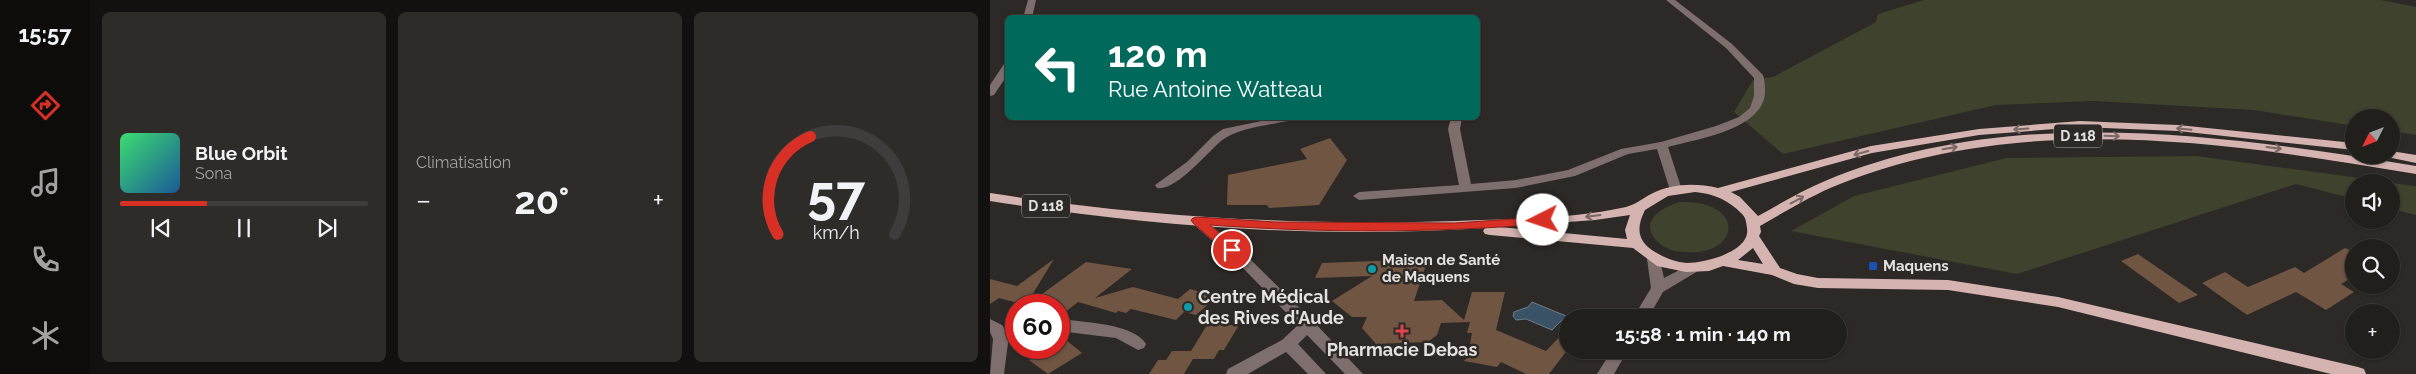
<!DOCTYPE html>
<html lang="fr">
<head>
<meta charset="utf-8">
<style>
  body { margin:0; font-family:Raleway,sans-serif; background:#2d2c29; color:#f1f3f6; height:100vh; display:flex; flex-direction:column; font-size:19px; white-space:nowrap }
  * { box-sizing:border-box; margin:0 }
  p { font-size:16px; color:#a2a2a3 }
  .icon { flex:none; width:28px; height:28px; fill:none; stroke:currentColor; stroke-width:2; stroke-linecap:round; stroke-linejoin:round }
  .map { position:relative; flex:1; overflow:hidden }
  .drawer { display:flex; flex-direction:column; gap:12px; padding:12px; background:#12110f; width:900px }
  .drawer>* { flex:none }
  .guide { position:absolute; left:15px; top:15px; width:475px; height:105px; border-radius:8px; box-shadow:0 1px 4px #0004,0 0 0 1px #3e3d3b; background:#00695c; color:#fff; overflow:hidden }
  .needle { width:32px; rotate:228deg }
  .controls { position:absolute; left:1355px; top:109px; display:grid; gap:10px }
  .controls a { display:grid; place-items:center; width:55px; height:55px; border-radius:50%; background:#211f1c; box-shadow:0 1px 4px #0004,0 0 0 1px #3e3d3b; font-size:25px }
  .speed { position:absolute; left:15px; top:294px; display:flex; gap:10px; font-size:25px; font-weight:700; text-align:center }
  .speed>* { display:grid; place-content:center; width:65px; height:65px; border-radius:50%; background:#211f1c; box-shadow:0 1px 4px #0004,0 0 0 1px #3e3d3b; line-height:1 }
  .speed .limit { border:8px solid #d22; background:#fff; color:#111 }
  .pin { position:absolute; display:grid; place-items:center; width:42px; height:42px; color:#fff; margin:-21px; border:2px solid #fff; border-radius:50%; box-shadow:0 1px 5px #0007 }
  .me { position:absolute; width:55px; margin:-28px; rotate:266deg; stroke-linejoin:round; filter:drop-shadow(0 0 4px #0008) }
  .turn { display:flex; align-items:center; gap:18px; height:105px; padding:0 20px; font-size:22px }
  .turn .icon { width:65px; height:65px; stroke-width:2.5 }
  .turn b { display:block; font-size:35px; line-height:42px }
  .big { font-size:38px; font-weight:700; line-height:1.1 }
  .drawer .widget { flex:1; display:flex; flex-direction:column; justify-content:center; gap:8px; min-width:0; padding:0 18px; border-radius:8px; background:#2d2c29 }
  .drawer .dial { align-items:center; gap:0 }
  .dial svg { height:130px; overflow:visible; fill:none; stroke:#3e3d3b; stroke-width:7; stroke-linecap:round; text-anchor:middle }
  .dial text { fill:#f1f3f6; stroke:none }
  .song { display:flex; align-items:center; gap:15px }
  .cover { width:60px; height:60px; border-radius:8px; background:linear-gradient(135deg,hsl(140 70% 55%),hsl(210 70% 35%)) }
  .played { height:5px; border-radius:2px; background:linear-gradient(90deg,#d93025 35%,#3e3d3b 35%) }
  .keys { display:flex; justify-content:space-around; direction:ltr }
  .heat { display:flex; justify-content:space-between; align-items:center; font-size:28px; direction:ltr }
  .drawer .tiles { flex:1; display:grid; gap:12px; grid-template-columns:repeat(3,1fr) }
  .trip { position:absolute; left:569px; top:309px; width:288px; height:50px; border-radius:25px; background:#211f1c; box-shadow:0 1px 4px #0004,0 0 0 1px #3e3d3b; font-weight:700; line-height:50px; text-align:center }
  main { display:flex; flex:1; min-height:0 }
  .menu { display:flex; flex-direction:column; width:90px; justify-content:space-around; align-items:center; background:#0d0c0b; color:#a2a2a3 }
  .menu .icon { width:35px; height:35px }
  .menu .current { color:#d93025 }
  .menu b { font-size:22px; color:#f1f3f6 }
  .map>svg:first-child { display:block }
</style>
</head>
<body>
<main>
<nav class="menu">
<b>15:57</b>
<svg class="icon current" aria-label="directions" viewBox="0 0 24 24"><path d="M12 3l9 9-9 9-9-9zM9 14v-3h6M13 9l2 2-2 2"/></svg>
<svg class="icon" aria-label="music" viewBox="0 0 24 24"><path d="M9 18V5l10-2v13"/><circle cx="6" cy="18" r="3"/><circle cx="16" cy="16" r="3"/></svg>
<svg class="icon" aria-label="phone" viewBox="0 0 24 24"><path d="M5 4h4l2 5-3 2q2 4 5 5l2-3 5 2v4C11 20 4 13 5 4z"/></svg>
<svg class="icon" aria-label="climate" viewBox="0 0 24 24"><path d="M12 3v18M4 7l16 10M4 17L20 7"/></svg>
</nav>
<section class="drawer">
<div class="tiles">
<div class="widget">
<div class="song"><i class="cover"></i><div><b>Blue Orbit</b><p>Sona</p></div></div>
<div class="played"></div>
<div class="keys"><svg class="icon" aria-label="previous" viewBox="0 0 24 24"><path d="M18 5L8 12l10 7zM5 5v14"/></svg><svg class="icon" aria-label="pause" viewBox="0 0 24 24"><path d="M8 5v14M16 5v14"/></svg><svg class="icon" aria-label="next" viewBox="0 0 24 24"><path d="M6 5l10 7-10 7zM19 5v14"/></svg></div>
</div>
<div class="widget"><p>Climatisation</p>
<div class="heat"><a>−</a><b class="big">20°</b><a>+</a></div>
</div>
<div class="widget dial"><svg viewBox="0 0 100 80">
<path d="M14 69A42 42 0 1 1 86 69"/>
<path d="M14 69A42 42 0 0 1 34 9" stroke="#d93025"/>
<text x="50" y="56" font-size="32" font-weight="700">57</text>
<text x="50" y="72" font-size="11">km/h</text>
</svg></div>
</div>
</section>
<div class="map">
<svg width="1426" height="374" viewBox="0 0 1426 374">
  <rect width="100%" height="100%" fill="#2c2926"/>
  <path fill="#3f422c" d="M934 0H1391L1426 7V135L1401 131V118H1364V126L1264 110 1104 101 1006 105 793 154 744 112 763 80 783 77 886 22 888 14Z
    M1206 156 1399 182H1364V199L1306 184 1027 274 801 231 864 196 1016 158Z
    M1401 183 1426 186V215L1401 209Z
    M689 202C757 199 751 257 695 252 685 252 674 249 667 241 648 221 672 208 689 202Z"/>
  <path fill="#3a5266" stroke="#6d7d8b" d="M542 302 576 316 562 330 536 319 526 320 523 316 524 312 538 307Z"/>
  <path fill="#6f5542" d="M340 138 357 160 329 205 279 208 277 205H237L238 175 317 159 310 149Z
    M1355 248 1364 252V276L1351 284 1364 292 1336 310 1306 292 1257 315 1212 283 1235 272 1258 287 1305 267 1314 273Z
    M1148 254 1177 274 1208 295 1189 303 1131 261Z
    M64 259 36 305 9 298 0 304V279L27 286Z
    M438 259 424 301 452 300 474 320 482 292H515L506 330 556 351 578 328V349L559 374H536L511 362 507 367 474 361 488 346 480 344 482 333H477L480 322 451 323 447 335 438 342 386 344 372 328 377 317H362L342 301 382 276 325 278 332 263Z
    M96 262 142 269 105 298 143 287 188 299 200 289 227 297 206 315 194 312 186 320 141 309 136 313 128 311 126 313 88 302 69 317V305H37Z
    M217 325H249L234 350H229L224 359H203L194 374H159L168 360H176L182 351H201Z
    M75 339 92 353 58 374 39 360 60 348H69V343Z"/>
  <g fill="none" stroke-linecap="round" stroke-linejoin="round">
    <path fill="#7e6e6d" fill-rule="evenodd" d="M38 0H46L42 18H33Z
      M676 0H685L742 44 773 75C775 80 775 87 775 94 771 130 707 139 678 147L692 190 690 193H682L680 190 667 149 638 154 585 176 526 188 369 200 363 196 369 192 469 185 458 129 461 118H472L470 129 481 184 526 180 578 170 631 149 671 142 726 126 749 117 760 108 764 96V78L736 48Z
      M18 63V74L4 95 0 96V85L14 64Z
      M285 118H304L298 121C279 125 246 128 231 141 218 152 185 192 167 188L165 185 197 162 223 136 233 129Z
      M207 216 212 217 261 260 323 321 373 374H355L317 335 308 344 336 374H318L296 352 258 374H236L238 369 292 340 308 325 251 266 202 223 200 220Z
      M664 254 669 256 674 278 703 263 708 265 710 268 708 271 673 292 658 318H643L661 288 657 259 659 256Z
      M0 319 12 325 16 331 26 328V340L18 343 14 374H0L3 339 0 332Z
      M69 319C91 322 144 323 156 344L154 348 148 350 126 338 69 331Z
      M622 350H638L624 374H607Z"/>
    <path fill="#d4b3b1" fill-rule="evenodd" d="M1090 121 1188 125 1364 143V150L1188 131 1090 127 989 135 882 153 741 192 750 197 768 216C790 204 811 191 835 181 1022 103 1233 135 1426 166V174C1237 142 1033 111 850 184 822 195 796 211 770 226L771 232 769 236 790 268 807 274 828 278 958 280 1068 297 1368 367 1374 369 1376 374H1341L1068 307 958 290 828 288 804 284 782 275 733 266 719 271 696 272 667 266 643 248 500 235 495 234 493 231 495 228C329 239 164 227 0 201V193C155 217 310 226 467 221 522 219 581 219 636 207 646 204 652 199 661 194 682 183 706 183 728 188L881 146 989 129ZM705 192C725 194 738 200 752 214 756 218 756 222 757 228 761 252 714 263 697 263 685 262 675 258 665 252 647 241 646 228 655 210L678 196ZM640 215 635 230 637 239 509 227 605 220ZM763 248 773 264 748 260Z
      M1401 151 1426 155V163L1397 157 1396 155H1401Z"/>
  </g>
  <defs><path id="oneway-shaft" d="M-6 0H5M1.5-3L5.5 0L1.5 3" fill="none" stroke-width="1.6" stroke-linecap="round" stroke-linejoin="round" transform="scale(1.25)"/></defs>
  <g stroke="#786765">
    <use href="#oneway-shaft" transform="translate(1031 129) rotate(176)"/>
    <use href="#oneway-shaft" transform="translate(1194 129) rotate(-175)"/>
    <use href="#oneway-shaft" transform="translate(1122 136) rotate(2)"/>
    <use href="#oneway-shaft" transform="translate(960 148) rotate(-10)"/>
    <use href="#oneway-shaft" transform="translate(1284 148) rotate(7)"/>
    <use href="#oneway-shaft" transform="translate(871 153) rotate(165)"/>
    <use href="#oneway-shaft" transform="translate(807 200) rotate(-28)"/>
    <use href="#oneway-shaft" transform="translate(603 216) rotate(173)"/>
  </g>
  <path fill="#d93025" stroke="#8d1f18" d="M207 217 285 222 465 223 553 217 559 220 553 224C442 233 331 233 220 225L246 247 248 250 242 254 237 253 203 223 201 220 203 218Z"/>
  <rect fill="#1a4fb4" stroke="#2c2926" stroke-width="2" x="878" y="261" width="10" height="10" rx="2.5"/>
  <g fill="#0f9aa8" stroke="#2c2926" stroke-width="2">
    <circle cx="382" cy="269" r="5"/>
    <circle cx="198" cy="307" r="5"/>
  </g>
  <path fill="#e0444e" stroke="#2c2926" stroke-width="2" d="M409.5 323.5h5v5h5v5h-5v5h-5v-5h-5v-5h5z"/>
  <g text-anchor="middle" stroke-width="5" stroke-linejoin="round" paint-order="stroke">
    <g fill="#2c2926" stroke="#adaaa8" stroke-width="1">
      <rect x="1064" y="124.5" width="48" height="23" rx="4"/>
      <rect x="32" y="194.5" width="48" height="23" rx="4"/>
    </g>
    <g font-size="14" font-weight="bold" fill="#e4e1e0">
      <text x="1088" y="141">D 118</text>
      <text x="56" y="211">D 118</text>
    </g>
    <g font-size="15" font-weight="bold" fill="#e4e1e0" stroke="#2c2926" text-anchor="start">
      <text x="392" y="265">Maison de Santé<tspan x="392" dy="17">de Maquens</tspan></text>
      <text x="893" y="271">Maquens</text>
    </g>
    <g font-size="18" font-weight="bold" fill="#e4e1e0" stroke="#2c2926" text-anchor="start">
      <text x="208" y="303">Centre Médical<tspan x="208" dy="21">des Rives d'Aude</tspan></text>
      <text x="412" y="356" text-anchor="middle">Pharmacie Debas</text>
    </g>
  </g>
</svg>
<div class="controls">
<a><svg class="needle" viewBox="-14 -14 28 28"><path d="M0-13l5 13h-10z" fill="#e53935"/><path d="M0 13l5-13h-10z" fill="#a2a2a3"/></svg></a>
<a><svg class="icon" aria-label="sound" viewBox="0 0 24 24"><path d="M4 9h4l5-4v14l-5-4H4zM17 9q2 3 0 6"/></svg></a>
<a><svg class="icon" aria-label="search" viewBox="0 0 24 24"><circle cx="10" cy="10" r="6"/><path d="M15 15l6 6"/></svg></a>
<a>+</a>
</div>
<div class="speed"><div class="limit">60</div></div>
<div class="pin" style="left:242px;top:250px;background:#d93025"><svg class="icon" aria-label="arrive" viewBox="0 0 24 24"><path d="M6 21V4h12l-3 4 3 4H6"/></svg></div>
<svg class="me" style="left:553px;top:220px" viewBox="-20 -20 40 40"><circle r="19" fill="#fff"/><path d="M0-13L10 11 0 6-10 11z" fill="#d93025"/></svg>
<div class="trip">15:58 · 1 min · 140 m</div>
<div class="guide">
<div class="turn"><svg class="icon" aria-label="left" viewBox="0 0 24 24"><path d="M17 20v-9H6M10 6l-5 5 5 5"/></svg><div><b>120 m</b>Rue Antoine Watteau</div></div>
</div>
</div>
</main>
</body>
</html>
